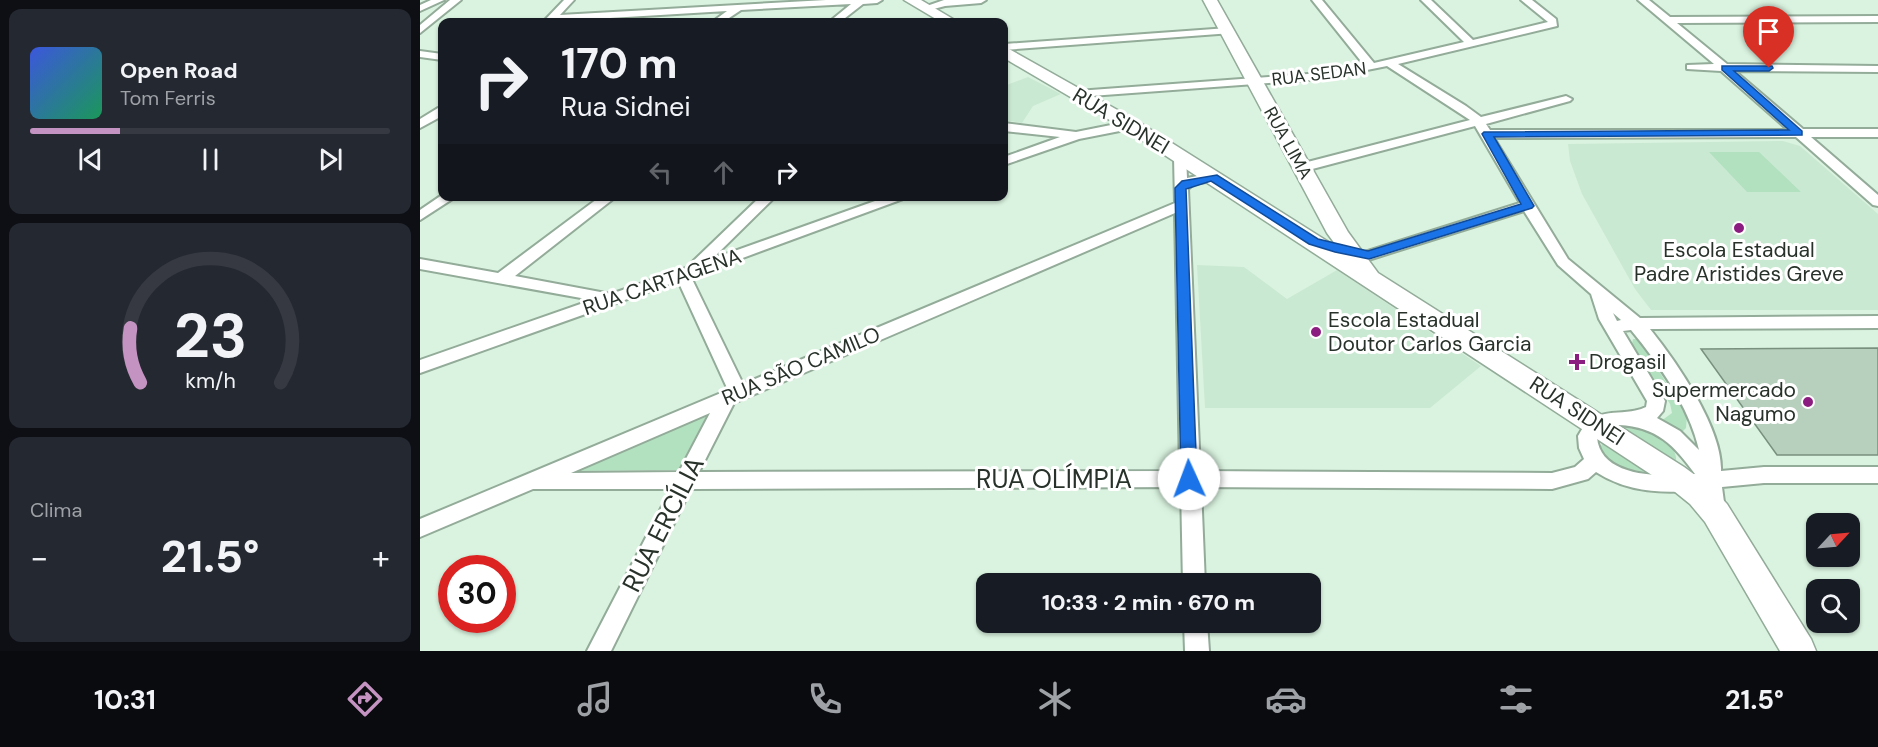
<!DOCTYPE html>
<html lang="pt">
<head>
<meta charset="utf-8">
<style>
	:root { --surface:#171b24; --page:#242831; --text:#f1f3f6; --muted:#9ea1a6; --line:#363941; --accent:#c493c1 }
	body { margin:0; font-family:"DM Sans",sans-serif; background:var(--page); color:var(--text); height:100vh; display:flex; flex-direction:column; font-size:22px; white-space:nowrap }
	* { box-sizing:border-box; margin:0 }
	p { font-size:20px; color:var(--muted) }
	.icon { flex:none; width:33px; height:33px; fill:none; stroke:currentColor; stroke-width:2; stroke-linecap:round; stroke-linejoin:round }
	.map { position:relative; flex:1; overflow:hidden }
	.sheet { display:flex; flex-direction:column; gap:9px; padding:9px; background:#0d0f14; width:420px }
	.sheet>* { flex:none }
	.guide { position:absolute; left:18px; top:18px; width:570px; height:183px; border-radius:12px; box-shadow:0 2px 4px #0004; background:#171b24; color:var(--text); overflow:hidden }
	.needle { width:39px; rotate:64deg }
	.buttons { position:absolute; left:1386px; top:513px; display:grid; gap:12px }
	.buttons a { display:grid; place-items:center; width:54px; height:54px; border-radius:12px; background:var(--surface); box-shadow:0 2px 4px #0004; font-size:30px }
	.speed { position:absolute; left:18px; top:555px; display:flex; gap:12px; font-size:30px; font-weight:700; text-align:center }
	.speed>* { display:grid; place-content:center; width:78px; height:78px; border-radius:50%; background:var(--surface); box-shadow:0 2px 4px #0004; line-height:1 }
	.speed .limit { border:9px solid #d22; background:#fff; color:#111 }
	.pin { position:absolute; display:grid; place-items:center; width:51px; height:51px; color:#fff; margin:-62px -26px; border-radius:50% 50% 50% 0; rotate:-45deg; box-shadow:0 0 6px #0007 }
	.pin .icon { rotate:45deg }
	.me { position:absolute; width:66px; margin:-33px; rotate:358deg; stroke-linejoin:round; filter:drop-shadow(0 0 4px #0008) }
	.turn { display:flex; align-items:center; gap:21px; height:126px; padding:0 24px; font-size:27px }
	.turn .icon { width:78px; height:78px; stroke-width:2.5 }
	.turn b { display:block; font-size:42px; line-height:51px }
	.lanes { display:flex; align-items:center; height:57px; padding:0 24px; background:#0003; justify-content:center; gap:30px; direction:ltr }
	.lanes .off { opacity:.35 }
	.big { font-size:45px; font-weight:800; line-height:1.1 }
	.sheet .widget { flex:1; display:flex; flex-direction:column; justify-content:center; gap:9px; min-width:0; padding:0 21px; border-radius:12px; background:var(--page) }
	.sheet .dial { align-items:center; gap:0 }
	.dial svg { height:156px; overflow:visible; fill:none; stroke:var(--line); stroke-width:7; stroke-linecap:round; text-anchor:middle }
	.dial text { fill:var(--text); stroke:none }
	.song { display:flex; align-items:center; gap:18px }
	.cover { width:72px; height:72px; border-radius:9px; background:linear-gradient(135deg,hsl(230 70% 55%),hsl(150 70% 35%)) }
	.played { height:6px; border-radius:3px; background:linear-gradient(90deg,var(--accent) 25%,var(--line) 25%) }
	.keys { display:flex; justify-content:space-around; direction:ltr }
	.heat { display:flex; justify-content:space-between; align-items:center; font-size:33px; direction:ltr }
	.trip { position:absolute; left:556px; top:573px; width:345px; height:60px; border-radius:12px; background:var(--surface); box-shadow:0 2px 4px #0004; font-weight:800; line-height:60px; text-align:center }
	.tabs { display:flex; height:96px; justify-content:space-around; align-items:center; background:#090b0e; color:var(--muted) }
	.tabs .icon { width:42px; height:42px }
	.tabs .active { color:var(--accent) }
	.tabs b { font-size:27px; color:var(--text) }
	main { display:flex; flex:1; min-height:0 }
	.map>svg:first-child { display:block }
</style>
</head>
<body>
<main>
<section class="sheet">
<div class="widget">
<div class="song"><i class="cover"></i><div><b>Open Road</b><p>Tom Ferris</p></div></div>
<div class="played"></div>
<div class="keys"><svg class="icon" aria-label="previous" viewBox="0 0 24 24"><path d="M18 5L8 12l10 7zM5 5v14"/></svg><svg class="icon" aria-label="pause" viewBox="0 0 24 24"><path d="M8 5v14M16 5v14"/></svg><svg class="icon" aria-label="next" viewBox="0 0 24 24"><path d="M6 5l10 7-10 7zM19 5v14"/></svg></div>
</div>
<div class="widget dial"><svg viewBox="0 0 100 80">
<path d="M14 69A42 42 0 1 1 86 69"/>
<path d="M14 69A42 42 0 0 1 9 41" stroke="#c493c1"/>
<text x="50" y="56" font-size="32" font-weight="700">23</text>
<text x="50" y="72" font-size="11">km/h</text>
</svg></div>
<div class="widget"><p>Clima</p>
<div class="heat"><a>−</a><b class="big">21.5°</b><a>+</a></div>
</div>
</section>
<div class="map">
<svg width="1458" height="651" viewBox="0 0 1458 651">
	<rect width="100%" height="100%" fill="#daf3e0"/>
	<path fill="#cae9d2" d="M608,77L641,94L613,106L602,123L584,120V86Z
		M1363,141L1380,146L1458,214V310H1231L1215,289L1162,194L1150,161L1148,144Z
		M777,265L824,267L867,299L917,270L1061,366L1010,408H785Z"/>
	<path fill="#b2e1bf" d="M1289,152H1339L1381,192H1327Z
		M1213,339H1219L1267,416L1266,428L1260,434L1241,421L1252,413L1250,404L1212,344Z
		M288,413L258,470L152,471Z
		M1202,424C1208,425 1216,424 1221,425C1233,427 1258,447 1256,460L1252,461L1200,428Z
		M1183,441L1231,474L1227,476C1213,472 1171,463 1183,441Z"/>
	<path fill="#b7cfbd" stroke="#79907f" stroke-width="1.5" d="M1458,348V455H1357L1281,349Z"/>
	<g fill="none" stroke-linecap="round" stroke-linejoin="round">
		<g stroke="#93ab99" stroke-width="4">
			<path id="street" d="M11,0H24L0,11V5Z
				M30,0H41L0,33V25Z
				M144,0H154L140,15L406,0H462L457,3L443,4L420,22H409L431,4L321,10L303,22H292L307,11L123,22Z
				M524,0H566L561,3L525,6L506,11L501,8Z
				M892,0H902L954,63L1044,42L1001,0H1011L1053,40L1128,22L1101,0H1112L1136,19L1137,26L978,64L1046,106L1061,117L1146,96L1152,99L1150,101L1066,124L1070,130H1368L1301,71L1267,69V65L1294,64L1218,0H1229L1250,17L1458,16V22L1257,23L1307,64L1458,66V72L1315,71L1383,129H1458V137H1391L1458,195V206L1453,205L1376,137L1074,138L1148,259L1220,318L1458,316V328L1230,329C1256,361 1303,429 1301,471L1344,467H1458V483H1344L1302,487L1305,510L1302,516L1295,519L1288,516L1282,490C1244,494 1209,493 1176,472L1168,479L1132,489L781,487L785,584H763L761,487L271,489L191,651H167L251,489H113L0,537V519L308,390L258,281L0,373V360L172,300L0,269V259L78,273L181,196H197L95,276L191,294L266,268L341,196H356L292,259L469,196H491L271,277L323,384L755,203L754,157L760,153L766,157L767,178L793,173L800,177L798,180L774,184L768,189L780,471L1132,473L1155,467L1164,459L1159,448L1158,436C1176,402 1200,419 1226,407L1227,401L1179,319L1171,294L1138,265L1104,211L942,262L937,264L929,259L932,256L1100,203L1055,126L881,172L874,168L876,165L1050,120L967,66L902,79L657,97L651,94L657,91L902,73L944,65ZM755,213L760,471L279,472L314,403ZM1193,313L1201,320L1197,321ZM1211,330C1239,364 1269,406 1279,450L1260,431L1237,418L1243,411L1245,401L1203,331ZM290,413L259,472L151,473ZM1199,425C1237,427 1254,445 1275,474C1245,477 1180,479 1177,437L1187,428Z
				M808,28L813,31L812,33L584,50V44Z
				M0,51L22,54V60L0,57Z
				M18,108H22V116L0,128V119Z
				M711,121L717,125L715,128L659,139L584,165V157L640,137L584,131V123L656,132Z
				M22,195L37,196L0,220V210Z
				M764,622H787L789,651H765Z"/>
		</g>
		<g stroke="#93ab99" stroke-width="3">
			<path id="secondary" d="M484,0H501L538,22H521Z
				M783,0H797L928,232L958,273L1264,467L1290,486L1307,504L1391,639L1396,651H1360L1285,522L1270,504L1244,483L705,129L584,58V48L589,49L717,121L918,248L907,233Z"/>
		</g>
		<use href="#street" fill="#fff" fill-rule="evenodd"/>
		<use href="#secondary" fill="#fff" fill-rule="evenodd"/>
	</g>
	<path fill="#1a73e8" stroke="#114b97" stroke-width="1.5" d="M1302,66H1352L1353,68L1349,71H1314L1382,131V135L1074,137L1114,206L1112,208L949,259L915,252L889,244L791,181L766,189L777,479L775,484L769,486L763,484L761,479L755,188L762,181L797,175L898,239L948,251L1101,204L1062,134L1064,132L1369,130L1302,70Z"/>
	<g fill="#8c1d80" stroke="#fff" stroke-width="2">
		<circle cx="1319" cy="228" r="6"/>
		<circle cx="896" cy="332" r="6"/>
		<path d="M1154 353h6v6h6v6h-6v6h-6v-6h-6v-6h6z"/>
		<circle cx="1388" cy="402" r="6"/>
	</g>
	<g text-anchor="middle" stroke-width="6" stroke-linejoin="round" paint-order="stroke">
		<g font-size="18" fill="#28322a" stroke="#fff">
			<text transform="translate(899 74) rotate(-7)" y="6">RUA SEDAN</text>
			<text transform="translate(868 143) rotate(61)" y="6">RUA LIMA</text>
		</g>
		<g font-size="21" fill="#28322a" stroke="#fff">
			<text transform="translate(701 121) rotate(31)" y="7">RUA SIDNEI</text>
			<text transform="translate(242 282) rotate(-19)" y="7">RUA CARTAGENA</text>
			<text transform="translate(381 366) rotate(-23)" y="7">RUA SÃO CAMILO</text>
			<text transform="translate(1157 411) rotate(33)" y="7">RUA SIDNEI</text>
		</g>
		<g font-size="21" fill="#28322a" stroke="#fff" text-anchor="start">
			<text x="1319" y="257" text-anchor="middle">Escola Estadual<tspan x="1319" dy="24">Padre Aristides Greve</tspan></text>
			<text x="908" y="327">Escola Estadual<tspan x="908" dy="24">Doutor Carlos Garcia</tspan></text>
			<text x="1169" y="369">Drogasil</text>
			<text x="1376" y="397" text-anchor="end">Supermercado<tspan x="1376" dy="24">Nagumo</tspan></text>
		</g>
		<g font-size="26" fill="#28322a" stroke="#fff">
			<text x="634" y="488">RUA OLÍMPIA</text>
			<text transform="translate(243 524) rotate(-63)" y="9">RUA ERCÍLIA</text>
		</g>
	</g>
</svg>
<div class="buttons">
<a><svg class="needle" viewBox="-14 -14 28 28"><path d="M0-13l5 13h-10z" fill="#e53935"/><path d="M0 13l5-13h-10z" fill="#9ea1a6"/></svg></a>
<a><svg class="icon" aria-label="search" viewBox="0 0 24 24"><circle cx="10" cy="10" r="6"/><path d="M15 15l6 6"/></svg></a>
</div>
<div class="speed"><div class="limit">30</div></div>
<div class="pin" style="left:1349px;top:68px;background:#d93025"><svg class="icon" aria-label="arrive" viewBox="0 0 24 24"><path d="M6 21V4h12l-3 4 3 4H6"/></svg></div>
<svg class="me" style="left:769px;top:479px" viewBox="-20 -20 40 40"><circle r="19" fill="#fff"/><path d="M0-13L10 11 0 6-10 11z" fill="#1a73e8"/></svg>
<div class="trip">10:33 · 2 min · 670 m</div>
<div class="guide">
<div class="turn"><svg class="icon" aria-label="right" viewBox="0 0 24 24"><path d="M7 20v-9h11M14 6l5 5-5 5"/></svg><div><b>170 m</b>Rua Sidnei</div></div>
<div class="lanes"><svg class="icon off" aria-label="left" viewBox="0 0 24 24"><path d="M17 20v-9H6M10 6l-5 5 5 5"/></svg><svg class="icon off" aria-label="ahead" viewBox="0 0 24 24"><path d="M12 20V5M6 11l6-6 6 6"/></svg><svg class="icon" aria-label="right" viewBox="0 0 24 24"><path d="M7 20v-9h11M14 6l5 5-5 5"/></svg></div>
</div>
</div>
</main>
<nav class="tabs">
<b>10:31</b>
<svg class="icon active" aria-label="directions" viewBox="0 0 24 24"><path d="M12 3l9 9-9 9-9-9zM9 14v-3h6M13 9l2 2-2 2"/></svg>
<svg class="icon" aria-label="music" viewBox="0 0 24 24"><path d="M9 18V5l10-2v13"/><circle cx="6" cy="18" r="3"/><circle cx="16" cy="16" r="3"/></svg>
<svg class="icon" aria-label="phone" viewBox="0 0 24 24"><path d="M5 4h4l2 5-3 2q2 4 5 5l2-3 5 2v4C11 20 4 13 5 4z"/></svg>
<svg class="icon" aria-label="climate" viewBox="0 0 24 24"><path d="M12 3v18M4 7l16 10M4 17L20 7"/></svg>
<svg class="icon" aria-label="car" viewBox="0 0 24 24"><path d="M5 17H2v-5l4-1 3-4h7l3 4 3 1v5h-3M9 17h6M6 11h13"/><circle cx="7" cy="17" r="2"/><circle cx="17" cy="17" r="2"/></svg>
<svg class="icon" aria-label="filters" viewBox="0 0 24 24"><path d="M4 7h16M4 17h16"/><circle cx="9" cy="7" r="2"/><circle cx="15" cy="17" r="2"/></svg>
<b>21.5°</b>
</nav>
</body>
</html>
